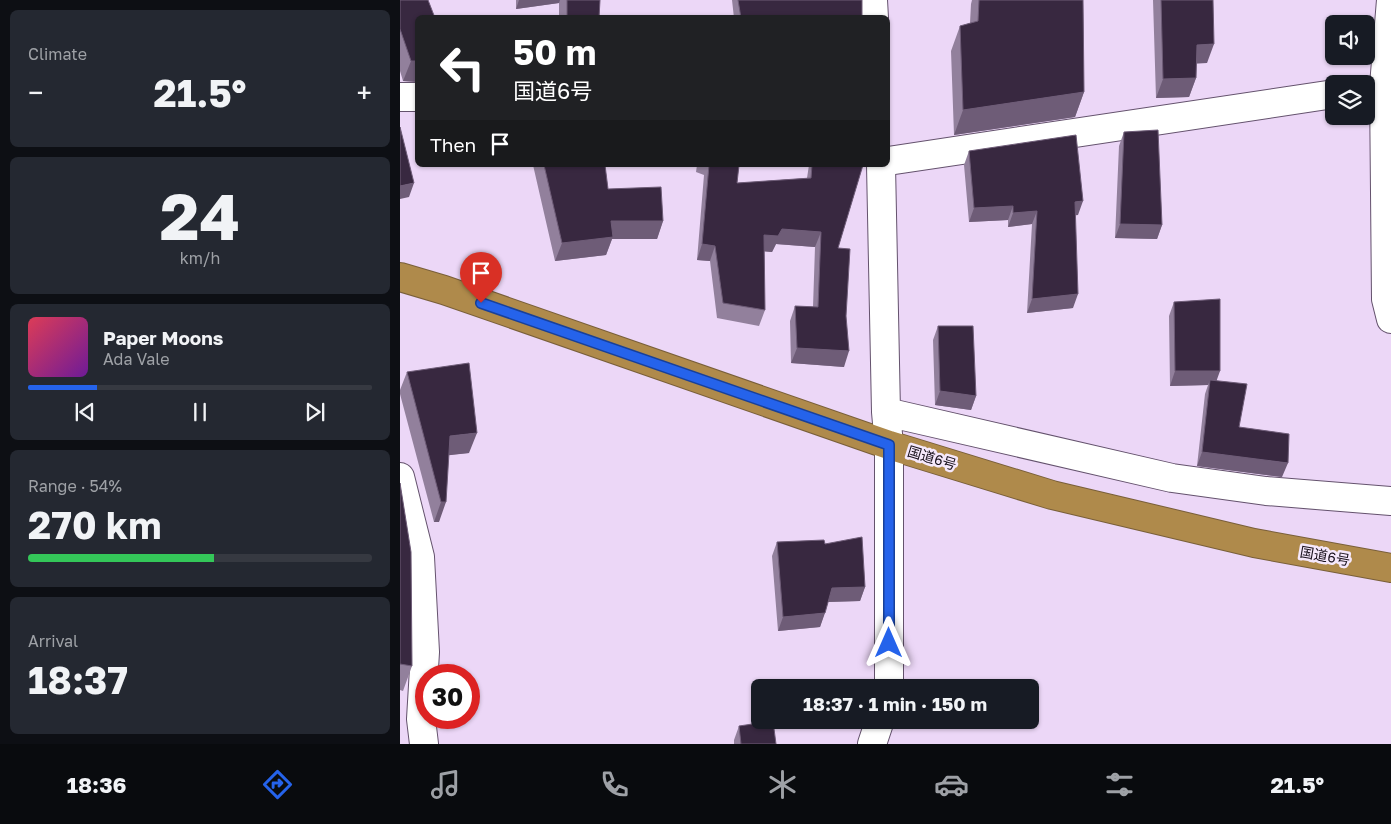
<!DOCTYPE html>
<html lang="en">
<head>
<meta charset="utf-8">
<style>
	:root { --surface:#171b24; --page:#242831; --text:#f1f3f6; --muted:#9ea1a6; --line:#363941; --accent:#2563eb }
	body { margin:0; font-family:"Golos Text","Noto Sans JP",sans-serif; background:var(--page); color:var(--text); height:100vh; display:flex; flex-direction:column; font-size:19px; white-space:nowrap }
	* { box-sizing:border-box; margin:0 }
	p { font-size:16px; color:var(--muted) }
	.icon { flex:none; width:28px; height:28px; fill:none; stroke:currentColor; stroke-width:2; stroke-linecap:round; stroke-linejoin:round }
	.map { position:relative; flex:1; overflow:hidden }
	.drawer { display:flex; flex-direction:column; gap:10px; padding:10px; background:#0d0f14; width:400px }
	.drawer>* { flex:none }
	.banner { position:absolute; left:15px; top:15px; width:475px; height:152px; border-radius:8px; box-shadow:0 1px 4px #0004; background:#202124; color:#fff; overflow:hidden }
	.fabs { position:absolute; left:925px; top:15px; display:grid; gap:10px }
	.fabs a { display:grid; place-items:center; width:50px; height:50px; border-radius:8px; background:var(--surface); box-shadow:0 1px 4px #0004; font-size:25px }
	.speed { position:absolute; left:15px; top:664px; display:flex; gap:10px; font-size:25px; font-weight:700; text-align:center }
	.speed>* { display:grid; place-content:center; width:65px; height:65px; border-radius:50%; background:var(--surface); box-shadow:0 1px 4px #0004; line-height:1 }
	.speed .limit { border:8px solid #d22; background:#fff; color:#111 }
	.pin { position:absolute; display:grid; place-items:center; width:42px; height:42px; color:#fff; margin:-51px -21px; border-radius:50% 50% 50% 0; rotate:-45deg; box-shadow:0 0 5px #0007 }
	.pin .icon { rotate:45deg }
	.me { position:absolute; width:55px; margin:-28px; rotate:0deg; stroke-linejoin:round; filter:drop-shadow(0 0 4px #0008) }
	.turn { display:flex; align-items:center; gap:18px; height:105px; padding:0 15px; font-size:22px }
	.turn .icon { width:65px; height:65px; stroke-width:2.5 }
	.turn b { display:block; font-size:35px; line-height:42px }
	.then { display:flex; align-items:center; height:48px; padding:0 15px; background:#0003; gap:10px; font-size:19px }
	.big { font-size:38px; font-weight:700; line-height:1.1 }
	.drawer .tile { flex:1; display:flex; flex-direction:column; justify-content:center; gap:8px; min-width:0; padding:0 18px; border-radius:8px; background:var(--page) }
	.drawer .dial { align-items:center; gap:0 }
	.dial b { font-size:65px; line-height:1 }
	.song { display:flex; align-items:center; gap:15px }
	.cover { width:60px; height:60px; border-radius:8px; background:linear-gradient(135deg,hsl(350 70% 55%),hsl(280 70% 35%)) }
	.played { height:5px; border-radius:2px; background:linear-gradient(90deg,var(--accent) 20%,var(--line) 20%) }
	.keys { display:flex; justify-content:space-around; direction:ltr }
	.heat { display:flex; justify-content:space-between; align-items:center; font-size:28px; direction:ltr }
	.charge { height:8px; border-radius:4px; background:linear-gradient(90deg,#34c759 54%,var(--line) 0) }
	.trip { position:absolute; left:351px; top:679px; width:288px; height:50px; border-radius:8px; background:var(--surface); box-shadow:0 1px 4px #0004; font-weight:700; line-height:50px; text-align:center }
	.dock { display:flex; height:80px; justify-content:space-around; align-items:center; background:#090b0e; color:var(--muted) }
	.dock .icon { width:35px; height:35px }
	.dock .selected { color:var(--accent) }
	.dock b { font-size:22px; color:var(--text) }
	main { display:flex; flex:1; min-height:0 }
	.map>svg:first-child { display:block }
</style>
</head>
<body>
<main>
<section class="drawer">
<div class="tile"><p>Climate</p>
<div class="heat"><a>−</a><b class="big">21.5°</b><a>+</a></div>
</div>
<div class="tile dial"><b>24</b><p>km/h</p></div>
<div class="tile">
<div class="song"><i class="cover"></i><div><b>Paper Moons</b><p>Ada Vale</p></div></div>
<div class="played"></div>
<div class="keys"><svg class="icon" aria-label="previous" viewBox="0 0 24 24"><path d="M18 5L8 12l10 7zM5 5v14"/></svg><svg class="icon" aria-label="pause" viewBox="0 0 24 24"><path d="M8 5v14M16 5v14"/></svg><svg class="icon" aria-label="next" viewBox="0 0 24 24"><path d="M6 5l10 7-10 7zM19 5v14"/></svg></div>
</div>
<div class="tile"><p>Range · 54%</p><b class="big">270 km</b><div class="charge"></div></div>
<div class="tile"><p>Arrival</p><b class="big">18:37</b></div>
</section>
<div class="map">
<svg width="991" height="744" viewBox="0 0 991 744">
	<rect width="100%" height="100%" fill="#ecd7f7"/>
	<g fill="none" stroke-linecap="round" stroke-linejoin="round">
		<g stroke="#64526d" stroke-width="30">
			<path id="minor" d="M473,0L474,18
				M991,0L984,86L986,299L991,319
				M0,97H18
				M488,161L934,94
				M481,165L486,412L489,445V682L488,688
				M486,412L772,478L866,491L991,501
				M0,477L20,557L25,652L21,719L24,744
				M472,744L480,720"/>
		</g>
		<g stroke="#795f3a" stroke-width="30">
			<path id="highway" d="M0,277L44,290L489,445L652,495L854,543L991,568"/>
		</g>
		<use href="#minor" stroke="#fff" stroke-width="28"/>
		<use href="#highway" stroke="#af8a4b" stroke-width="28"/>
	</g>
	<path fill="#92809c" d="M0,0L18,18V82L3,81L0,71Z
		M116,0H200L199,18H159V3L116,9Z
		M332,0H462V18H334Z
		M572,0H683L684,92L675,117L554,135L551,51L560,26L570,23L571,4Z
		M753,0H813L807,63H796V78L789,97L756,98Z
		M724,132L762,225L757,239L715,238L719,146Z
		M569,151L678,215H675L673,308L627,313L632,224L608,227V220L569,222L564,165Z
		M133,165H205L208,189L263,221L257,239H212L206,255L155,261Z
		M297,165H339L337,183L407,178L409,165H463L438,248L446,316L444,367L391,363L390,321L395,306L413,307L415,247L376,244L372,252L364,251L365,310L359,326L317,318L310,261L297,260L304,175L296,172Z
		M774,302L817,381L839,427L882,477L797,466L805,394L808,385L770,386L769,316Z
		M538,326L576,396L571,410L535,405L533,340Z
		M7,372L69,453L48,455L39,522H34L0,394V390Z
		M0,483L12,666L3,691L0,690Z
		M377,542L425,544L465,587L460,601L428,602L420,627L378,631L372,556Z
		M339,726L376,744H334V740Z"/>
	<path fill="#6e5c77" d="M119,0H160L159,3L116,9Z
		M814,44L807,63L790,64L797,45Z
		M11,61H18V82L3,81Z
		M796,78L789,97L756,98L763,79Z
		M684,92L675,117L554,135L563,110Z
		M14,183L9,197L0,199V186Z
		M683,201L678,215L670,216L675,202Z
		M613,206L608,220L569,222L574,208Z
		M637,211L632,224L608,227L613,213Z
		M211,221H263L257,239H212L206,255L155,261L162,243Z
		M720,224L762,225L757,239L715,238Z
		M382,229L421,232L415,247L376,244L372,252L358,251L364,235Z
		M302,244L315,246L310,261L297,260Z
		M678,294L673,308L627,313L632,299Z
		M397,348L449,351L444,367L391,363Z
		M775,371H820L815,385L810,380L808,385L770,386Z
		M540,391L576,396L571,410L535,405Z
		M77,433L69,453L42,456L50,436Z
		M802,452L888,463L882,477L797,466Z
		M41,502H46L39,522H34Z
		M465,587L460,601L427,602L432,588Z
		M425,613L420,627L378,631L383,617Z"/>
	<path fill="#382840" stroke="#6e5c77" d="M0,0H28L35,18H18V61H11L0,29Z
		M167,0H200L199,18H167Z
		M338,0H462V18H341Z
		M579,0H683L684,92L563,110L560,26L578,21Z
		M761,0H813L814,44L797,45L796,78L763,79Z
		M0,127L14,183L0,186Z
		M758,130L762,225L720,224L724,132Z
		M676,135L683,201L675,202L678,294L632,299L637,211L613,213V206L574,208L569,151Z
		M144,165H205L208,189L261,187L263,221H211L213,237L162,243Z
		M309,165H339L337,183L411,178L412,165H463L438,248L450,249L446,316L449,351L397,348L395,306L418,307L421,232L382,229L378,236L364,235L365,310L323,303L315,246L302,244Z
		M820,299V371H775L774,302Z
		M538,326H573L576,396L540,391Z
		M69,363L77,433L50,436L46,502H41L7,372Z
		M810,380L847,384L839,427L889,434L888,463L802,452Z
		M0,483L11,552L12,666L0,664Z
		M462,537L465,587L432,588L425,613L383,617L377,542L424,540L425,544Z
		M373,721L376,744H341L339,726Z"/>
	<g fill="none" stroke-linecap="round" stroke-linejoin="round">
		<g stroke="#184099" stroke-width="12">
			<path id="route" d="M81,303L489,445V643"/>
		</g>
		<use href="#route" stroke="#2563eb" stroke-width="9"/>
	</g>
	<g text-anchor="middle" stroke-width="5" stroke-linejoin="round" paint-order="stroke">
		<g font-size="14" fill="#160e19" stroke="#f5e8fb">
			<text transform="translate(532 458) rotate(17)" y="5">国道6号</text>
			<text transform="translate(925 556) rotate(10)" y="5">国道6号</text>
		</g>
	</g>
</svg>
<div class="fabs">
<a><svg class="icon" aria-label="sound" viewBox="0 0 24 24"><path d="M4 9h4l5-4v14l-5-4H4zM17 9q2 3 0 6"/></svg></a>
<a><svg class="icon" aria-label="layers" viewBox="0 0 24 24"><path d="M12 4l9 5-9 5-9-5zM3 14l9 5 9-5"/></svg></a>
</div>
<div class="speed"><div class="limit">30</div></div>
<div class="pin" style="left:81px;top:303px;background:#d93025"><svg class="icon" aria-label="arrive" viewBox="0 0 24 24"><path d="M6 21V4h12l-3 4 3 4H6"/></svg></div>
<svg class="me" style="left:489px;top:643px" viewBox="-20 -20 40 40"><path d="M0-17L14 15 0 8-14 15z" fill="#2563eb" stroke="#fff" stroke-width="4"/></svg>
<div class="trip">18:37 · 1 min · 150 m</div>
<div class="banner">
<div class="turn"><svg class="icon" aria-label="left" viewBox="0 0 24 24"><path d="M17 20v-9H6M10 6l-5 5 5 5"/></svg><div><b>50 m</b>国道6号</div></div>
<div class="then">Then<svg class="icon" aria-label="arrive" viewBox="0 0 24 24"><path d="M6 21V4h12l-3 4 3 4H6"/></svg></div>
</div>
</div>
</main>
<nav class="dock">
<b>18:36</b>
<svg class="icon selected" aria-label="directions" viewBox="0 0 24 24"><path d="M12 3l9 9-9 9-9-9zM9 14v-3h6M13 9l2 2-2 2"/></svg>
<svg class="icon" aria-label="music" viewBox="0 0 24 24"><path d="M9 18V5l10-2v13"/><circle cx="6" cy="18" r="3"/><circle cx="16" cy="16" r="3"/></svg>
<svg class="icon" aria-label="phone" viewBox="0 0 24 24"><path d="M5 4h4l2 5-3 2q2 4 5 5l2-3 5 2v4C11 20 4 13 5 4z"/></svg>
<svg class="icon" aria-label="climate" viewBox="0 0 24 24"><path d="M12 3v18M4 7l16 10M4 17L20 7"/></svg>
<svg class="icon" aria-label="car" viewBox="0 0 24 24"><path d="M5 17H2v-5l4-1 3-4h7l3 4 3 1v5h-3M9 17h6M6 11h13"/><circle cx="7" cy="17" r="2"/><circle cx="17" cy="17" r="2"/></svg>
<svg class="icon" aria-label="filters" viewBox="0 0 24 24"><path d="M4 7h16M4 17h16"/><circle cx="9" cy="7" r="2"/><circle cx="15" cy="17" r="2"/></svg>
<b>21.5°</b>
</nav>
</body>
</html>
